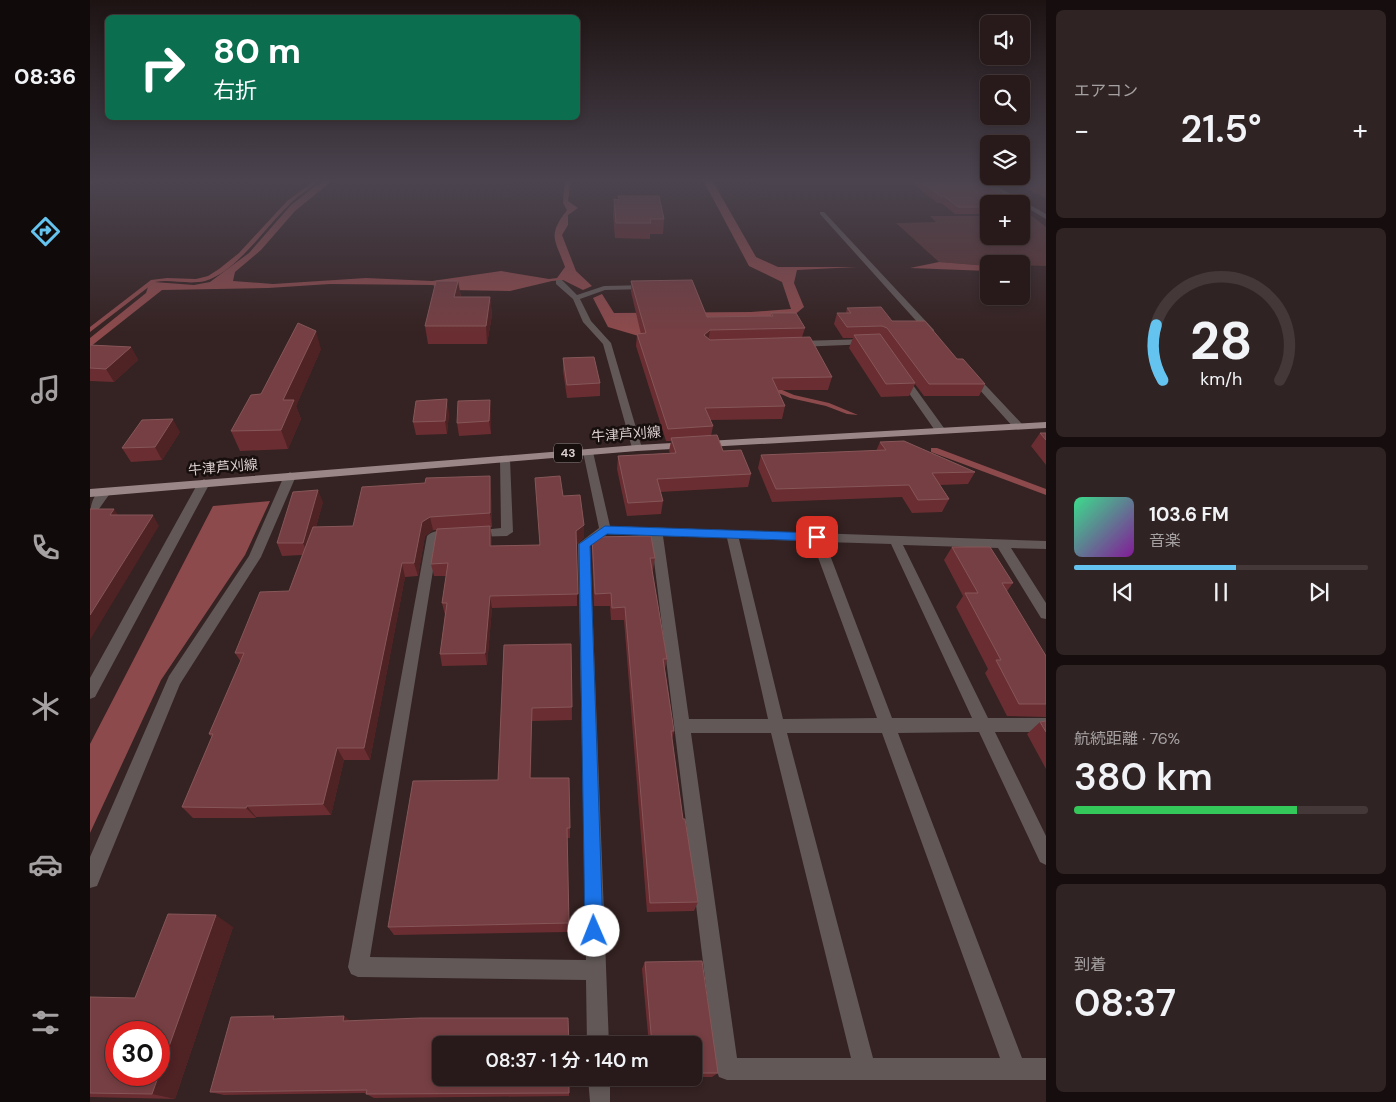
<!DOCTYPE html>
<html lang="ja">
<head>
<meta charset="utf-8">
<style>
	:root { --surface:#281a1a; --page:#302323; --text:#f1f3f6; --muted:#a5a1a2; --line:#443839; --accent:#65c4ef }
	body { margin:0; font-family:"DM Sans","Noto Sans JP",sans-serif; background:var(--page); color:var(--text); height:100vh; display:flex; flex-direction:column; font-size:19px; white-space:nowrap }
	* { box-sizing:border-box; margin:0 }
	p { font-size:16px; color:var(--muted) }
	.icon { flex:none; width:28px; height:28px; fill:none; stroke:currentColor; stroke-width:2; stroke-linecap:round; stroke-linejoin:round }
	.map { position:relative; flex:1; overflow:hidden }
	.details { display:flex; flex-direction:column; gap:10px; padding:10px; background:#160e0e; width:350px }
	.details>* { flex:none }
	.top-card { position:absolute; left:15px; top:15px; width:475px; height:105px; border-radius:8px; box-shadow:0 2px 8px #0003,0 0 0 1px var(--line); background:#0b6e4f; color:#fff; overflow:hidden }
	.tools { position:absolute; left:890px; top:15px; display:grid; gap:10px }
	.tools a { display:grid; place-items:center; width:50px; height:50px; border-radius:8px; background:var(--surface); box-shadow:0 2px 8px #0003,0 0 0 1px var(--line); font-size:25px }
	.speed { position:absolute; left:15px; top:1021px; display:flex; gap:10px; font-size:25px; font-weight:700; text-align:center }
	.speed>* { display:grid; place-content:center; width:65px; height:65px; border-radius:50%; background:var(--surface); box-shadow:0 2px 8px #0003,0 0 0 1px var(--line); line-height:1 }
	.speed .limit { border:8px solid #d22; background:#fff; color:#111 }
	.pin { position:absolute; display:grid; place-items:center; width:42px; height:42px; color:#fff; margin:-21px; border-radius:10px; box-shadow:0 2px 8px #0006 }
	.me { position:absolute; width:55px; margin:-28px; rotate:359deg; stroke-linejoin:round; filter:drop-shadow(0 0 4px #0008) }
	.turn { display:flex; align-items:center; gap:18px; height:105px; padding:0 25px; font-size:22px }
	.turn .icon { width:65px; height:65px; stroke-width:2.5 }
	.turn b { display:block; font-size:35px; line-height:42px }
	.big { font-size:38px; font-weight:600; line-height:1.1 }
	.details .widget { flex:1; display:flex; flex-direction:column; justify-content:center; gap:8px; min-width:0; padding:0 18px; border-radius:8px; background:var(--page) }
	.details .dial { align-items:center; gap:0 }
	.dial svg { height:130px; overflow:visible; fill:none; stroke:var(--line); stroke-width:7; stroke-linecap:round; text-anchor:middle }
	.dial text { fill:var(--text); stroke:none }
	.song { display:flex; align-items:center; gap:15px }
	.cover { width:60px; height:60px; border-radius:8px; background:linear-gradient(135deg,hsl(150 70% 55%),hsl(290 70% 35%)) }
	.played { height:5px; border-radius:2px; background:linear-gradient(90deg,var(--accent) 55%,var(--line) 55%) }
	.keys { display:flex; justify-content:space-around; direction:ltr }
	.heat { display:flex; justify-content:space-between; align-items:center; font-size:28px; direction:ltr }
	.charge { height:8px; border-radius:4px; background:linear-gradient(90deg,#34c759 76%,var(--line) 0) }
	.trip { position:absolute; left:342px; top:1036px; width:270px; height:50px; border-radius:8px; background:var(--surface); box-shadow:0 2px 8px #0003,0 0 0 1px var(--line); font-weight:600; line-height:50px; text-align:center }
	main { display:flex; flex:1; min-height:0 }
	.menu { display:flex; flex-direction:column; width:90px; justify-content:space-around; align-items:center; background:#100a0a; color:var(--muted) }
	.menu .icon { width:35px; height:35px }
	.menu .on { color:var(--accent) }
	.menu b { font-size:22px; color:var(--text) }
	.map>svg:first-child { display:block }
</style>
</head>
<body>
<main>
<nav class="menu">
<b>08:36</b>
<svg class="icon on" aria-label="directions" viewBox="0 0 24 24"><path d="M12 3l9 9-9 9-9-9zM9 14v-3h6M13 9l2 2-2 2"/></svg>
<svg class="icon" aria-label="music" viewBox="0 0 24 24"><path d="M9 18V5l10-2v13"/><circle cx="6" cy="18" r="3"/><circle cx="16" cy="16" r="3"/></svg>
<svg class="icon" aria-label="phone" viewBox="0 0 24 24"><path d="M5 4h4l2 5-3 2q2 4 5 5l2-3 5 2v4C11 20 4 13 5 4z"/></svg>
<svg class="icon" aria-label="climate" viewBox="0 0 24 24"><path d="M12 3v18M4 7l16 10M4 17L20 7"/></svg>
<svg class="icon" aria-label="car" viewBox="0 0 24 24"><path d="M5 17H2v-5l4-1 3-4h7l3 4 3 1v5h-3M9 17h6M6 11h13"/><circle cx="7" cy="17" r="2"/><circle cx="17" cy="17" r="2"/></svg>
<svg class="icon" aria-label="filters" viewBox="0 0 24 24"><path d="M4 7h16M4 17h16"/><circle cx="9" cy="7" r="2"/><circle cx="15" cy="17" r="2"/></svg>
</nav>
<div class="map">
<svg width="956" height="1102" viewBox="0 0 956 1102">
	<rect width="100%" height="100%" fill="#352222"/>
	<path fill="#5c3435" d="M920,180H956V198Z
		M840,216H899V236H931V216H942L956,227V266L899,264V266L849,262L806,223L846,222Z"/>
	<path fill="#8d4a4c" d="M233,180H243L205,211L171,250L145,272L143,281L183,284L276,278L342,281L411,271L459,279L467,278L475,267C465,239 457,236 477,210L473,203L475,180H481L478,201L488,208L478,215V225L472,235L486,271L502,286L493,290L473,280L462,281L420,291L360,290L342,285L240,284L178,288L72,290L0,347V338L56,293L58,287L64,282L104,285L120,282L159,253L201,205Z
		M613,180H622L666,257L688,267H767L707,270L704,283L714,307L703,316L553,320L550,330L704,395L739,403L768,415L757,414L736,406L700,398L579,345L518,327L503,298L512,294L524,313L661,312L701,309L692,282L659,266Z
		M849,262L899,266V271L820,268Z
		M180,501L155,555L71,680L0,833V744L123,506Z"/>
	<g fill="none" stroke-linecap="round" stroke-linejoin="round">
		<path fill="#8d4a4c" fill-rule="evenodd" d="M226,180H230C219,189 207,196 197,207C174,229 146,272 115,281C98,285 81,279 65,282L0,332V327L61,280L77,278L106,279L118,276L129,269L149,253L197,201Z
			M841,448H847L956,489V495L841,452Z"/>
		<path fill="#615857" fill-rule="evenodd" d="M0,180H7L0,184Z
			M890,180H896L956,214V219Z
			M730,212H734L844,330V334H838L730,214Z
			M466,280H472L487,295L514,286L557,285L561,287L557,289L515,290L490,299L501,321L521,343L552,448L551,450H543L542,448L513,344L493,322L483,299L466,284Z
			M778,339L782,342L781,344L708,347L704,344L708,341Z
			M812,373L815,374L854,428L855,430L854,432H846L807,376Z
			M882,373L885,374L932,424V428H924L879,378V374Z
			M498,449L503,452L520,526L956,541V549L921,548L956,603V619L951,618L908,548L813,545L898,718H956V732H905L956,836V865L950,862L889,732L808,733L932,1058H956V1080H637L629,1077L626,1069L561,536L517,534L500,546L519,1045H497L496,980L268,977L261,974L258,967L337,536C343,529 363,528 369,535L363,539L348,540L280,957L496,960L488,544L509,528L493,452ZM573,536L637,538L678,719H599ZM649,539L722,541L787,718L693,719ZM735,542L801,544L882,718H802ZM601,733H681L761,1058H647ZM697,733H792L910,1058H783Z
			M415,456L420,459L423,532L417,536L382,537L380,534L382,531L411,528L410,459Z
			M200,472L206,476L171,557L90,684L7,886L0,888V857L79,676L159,556L194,476Z
			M114,479L120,483L5,697L0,699V678L108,483Z
			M15,488L21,492L4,516L0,517C0,506 3,492 15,488Z
			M498,1078H520V1102H500Z"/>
		<path fill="#9a8686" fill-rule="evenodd" d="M956,422V428L547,451L0,497V489L547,445Z"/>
	</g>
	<path fill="#6a2e32" d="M658,180H714L659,181Z
		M819,180H891L899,204V214H865L851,203H847Z
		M528,196L574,219L573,234H560V239L525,238L523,215L524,199L528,200Z
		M368,281L371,297H400L402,315L397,344H338L335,326Z
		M541,281L617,317L681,316V313L715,328L712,337L742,377L738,390H688L695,406L692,419L620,420L623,426L621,436L633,451L661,474L658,487L570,492L573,501L571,514L537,516L527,469L528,456L580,453L579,451L581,441H576L546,346L547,334H551L541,292Z
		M757,308L802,321L867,359L895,384L889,396H834L825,384L819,396L791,397L759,348L763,338H753L744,324L747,313H756Z
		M0,345L41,347L48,360L24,382L0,381Z
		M231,349L206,406L211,419L198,449L150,451L141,431L171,394Z
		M473,358L510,383V396L477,398L473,371Z
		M359,413L357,434L326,435L323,422Z
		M401,413V434L369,436L367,423Z
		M90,432L72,460L41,462L32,448Z
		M950,433H956V465L941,446Z
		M790,442L885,472L878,484L850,485L859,499L852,512L822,513L812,497L682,502L668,468L671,455L786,451Z
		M401,490L402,527H400L402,546L449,545L473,496L494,537L487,544V606L402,608L397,665L352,666L350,654L355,615L352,603L356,576H344L341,564L347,530H343L335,536L328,576L315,577L280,760H254L241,815L166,817V818H103L92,807L122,738L119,734L151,662L145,653L199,591L212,555L192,556L187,543L233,502L226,527L263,526Z
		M502,537L565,558L563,570H562L577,659L575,669L584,731L582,740L593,819L608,902L604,911L557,912L534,620H521L520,606H504L502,550Z
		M862,547L923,583L917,591L956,656V717L917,716L895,673L898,669L866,607L873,596L854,560Z
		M481,644L482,720L442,721L441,778L480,828V838H477L479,932L304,935L298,927L408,780L414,645Z
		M956,721V769L937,734L950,722Z
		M143,927L85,1099L0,1097V997L45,998Z
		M555,962L628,1073L622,1077H604V1045H559L552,969Z
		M188,1018L260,1021L479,1078V1096L284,1098L276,1094V1093L134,1095L120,1092Z"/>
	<path fill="#4f2224" d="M368,281L371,298L364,297Z
		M400,297L402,315L397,344L396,326Z
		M620,330L618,342L614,335Z
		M226,331L231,349L206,406L211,419L198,449L191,430L193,400Z
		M41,347L48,360L24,382L16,369Z
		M357,399L359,413L357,434L355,421Z
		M400,400L401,413V434L399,421Z
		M83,419L90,432L72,460L65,447Z
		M400,476L401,490L402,527L400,513Z
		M228,490L233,502L218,555L213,543Z
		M24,509L32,520L20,515Z
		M63,515L69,526L0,640V615Z
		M340,517L343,530L335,536L328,576L324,563L332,522Z
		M494,525V537L486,544V531Z
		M400,526L402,538V558L400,546Z
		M312,563L315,577L280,760L274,748Z
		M400,596L402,608L397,665L395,653Z
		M442,708V721L441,790L440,778Z
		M247,748L254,760L241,815L233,804Z
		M157,806L166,817V818L156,808Z
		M126,915L143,927L85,1099L62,1094Z
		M254,1016L262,1022L253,1021Z"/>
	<path fill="#763f43" stroke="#865658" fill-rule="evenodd" d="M829,180H891L926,204H899V207H868L854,196H850Z
		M528,196H569L574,219H560L561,223H526L524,199L529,200Z
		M602,280L617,317L683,316L681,313H706L715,328L620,330L614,335L620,340L720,337L742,377L682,378L695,406L615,408L623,426L578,429L547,334L556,333L541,281Z
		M346,281H368L364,297H400L396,326H335Z
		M791,307L802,321H835L867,359H873L895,384H839L797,328L792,326L757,327L747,313H761L757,308Z
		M208,323L226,331L193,400H204L191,430L141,431L161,395L171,394Z
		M790,334L825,383L796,384L764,335Z
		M0,345L41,347L16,369L0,368Z
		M504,357L510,383L477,385L473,358Z
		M357,399L355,421L323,422L326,401Z
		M400,400L399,421L367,423L368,401Z
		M83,419L65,447L32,448L52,420Z
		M950,433H956V440Z
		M627,435L633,451L651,450L661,474L567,479L573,501L538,503L528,456L586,453L581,438Z
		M814,441L885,472L842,473L859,499L828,500L819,485L686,489L671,455L796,450L790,442Z
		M400,476V513L340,517L332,522L324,563H312L274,748H247L233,804L157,806L156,808L92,807L123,734H119L154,653H145L170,592L199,591L223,527L263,526L272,487L335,483L336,478Z
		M470,476L473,496L490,495L494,525L486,531L488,594L400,596L395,653L350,654L357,603H352L358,563L341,564L347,529L400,526V546L450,545L445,478Z
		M228,490L213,543H187L203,492Z
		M0,509H24L20,515H63L0,615Z
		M561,536L565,558H560L577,659H573L584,731H581L593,819H595L608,902L560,903L535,607L522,608L521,593L505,594L502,537Z
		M862,547H900L923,583H912L956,656V704H929L906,660H911L875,593H888Z
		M481,644L482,707L442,708L440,778H479L480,828H477L479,923L298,927L323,781L408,780L414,645Z
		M956,721V732L950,722Z
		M78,914L126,915L62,1094L0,1093V997L45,998ZM26,1032H69V1075H26Z
		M612,961L628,1073H604V1045H562L555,962Z
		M184,1016L183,1019L254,1016L253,1021L330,1018H478L479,1045H351V1078H479V1093L276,1094L277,1090L120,1092L141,1017Z"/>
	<linearGradient id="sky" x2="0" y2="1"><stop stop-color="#1d1313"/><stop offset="0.54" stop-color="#4b444f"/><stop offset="1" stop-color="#4b444f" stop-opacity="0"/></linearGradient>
	<rect width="956" height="334" fill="url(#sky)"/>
	<path fill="#1a73e8" stroke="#114b97" d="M515,526L727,533L733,537L727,541L517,534L500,546L513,931L510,938L504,940L498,938L495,931L489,544Z"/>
	<g text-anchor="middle" stroke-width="5" stroke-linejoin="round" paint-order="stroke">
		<rect fill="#170e0e" stroke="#a09494" stroke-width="1" x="464" y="443.5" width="28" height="19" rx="4"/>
		<g font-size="12" font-weight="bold" fill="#dbcece">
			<text x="478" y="457">43</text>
		</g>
		<g font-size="14" fill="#dbcece" stroke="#170e0e">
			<text transform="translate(536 434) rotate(-4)" y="5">牛津芦刈線</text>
			<text transform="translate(133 467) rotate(-5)" y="5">牛津芦刈線</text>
		</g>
	</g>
</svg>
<div class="tools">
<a><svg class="icon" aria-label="sound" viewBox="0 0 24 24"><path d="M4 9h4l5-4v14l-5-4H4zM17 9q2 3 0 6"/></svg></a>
<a><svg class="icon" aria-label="search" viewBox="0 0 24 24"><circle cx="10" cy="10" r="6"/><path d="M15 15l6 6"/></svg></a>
<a><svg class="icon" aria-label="layers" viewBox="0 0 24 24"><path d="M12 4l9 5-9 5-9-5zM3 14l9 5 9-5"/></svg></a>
<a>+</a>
<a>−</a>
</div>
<div class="speed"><div class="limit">30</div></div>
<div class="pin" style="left:727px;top:537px;background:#d93025"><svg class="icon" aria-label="arrive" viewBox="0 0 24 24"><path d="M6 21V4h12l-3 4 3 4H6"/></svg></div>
<svg class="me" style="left:504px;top:931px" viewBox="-20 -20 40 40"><circle r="19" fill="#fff"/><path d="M0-13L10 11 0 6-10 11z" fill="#1a73e8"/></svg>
<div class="trip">08:37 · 1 分 · 140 m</div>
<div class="top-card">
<div class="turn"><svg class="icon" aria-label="right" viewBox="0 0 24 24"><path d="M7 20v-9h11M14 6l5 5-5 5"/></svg><div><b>80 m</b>右折</div></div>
</div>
</div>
<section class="details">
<div class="widget"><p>エアコン</p>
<div class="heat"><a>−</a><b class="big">21.5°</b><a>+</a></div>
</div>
<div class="widget dial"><svg viewBox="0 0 100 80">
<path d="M14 69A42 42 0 1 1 86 69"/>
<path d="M14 69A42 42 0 0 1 10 35" stroke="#65c4ef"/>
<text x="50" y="56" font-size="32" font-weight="700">28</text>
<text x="50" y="72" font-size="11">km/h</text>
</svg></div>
<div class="widget">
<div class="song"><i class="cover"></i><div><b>103.6 FM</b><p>音楽</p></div></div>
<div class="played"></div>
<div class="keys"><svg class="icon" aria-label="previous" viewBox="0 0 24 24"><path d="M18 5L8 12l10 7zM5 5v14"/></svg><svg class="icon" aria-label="pause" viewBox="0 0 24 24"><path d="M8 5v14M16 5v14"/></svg><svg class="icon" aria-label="next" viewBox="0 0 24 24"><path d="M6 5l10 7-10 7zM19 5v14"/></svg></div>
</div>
<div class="widget"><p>航続距離 · 76%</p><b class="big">380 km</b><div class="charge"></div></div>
<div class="widget"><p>到着</p><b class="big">08:37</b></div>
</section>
</main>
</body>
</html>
